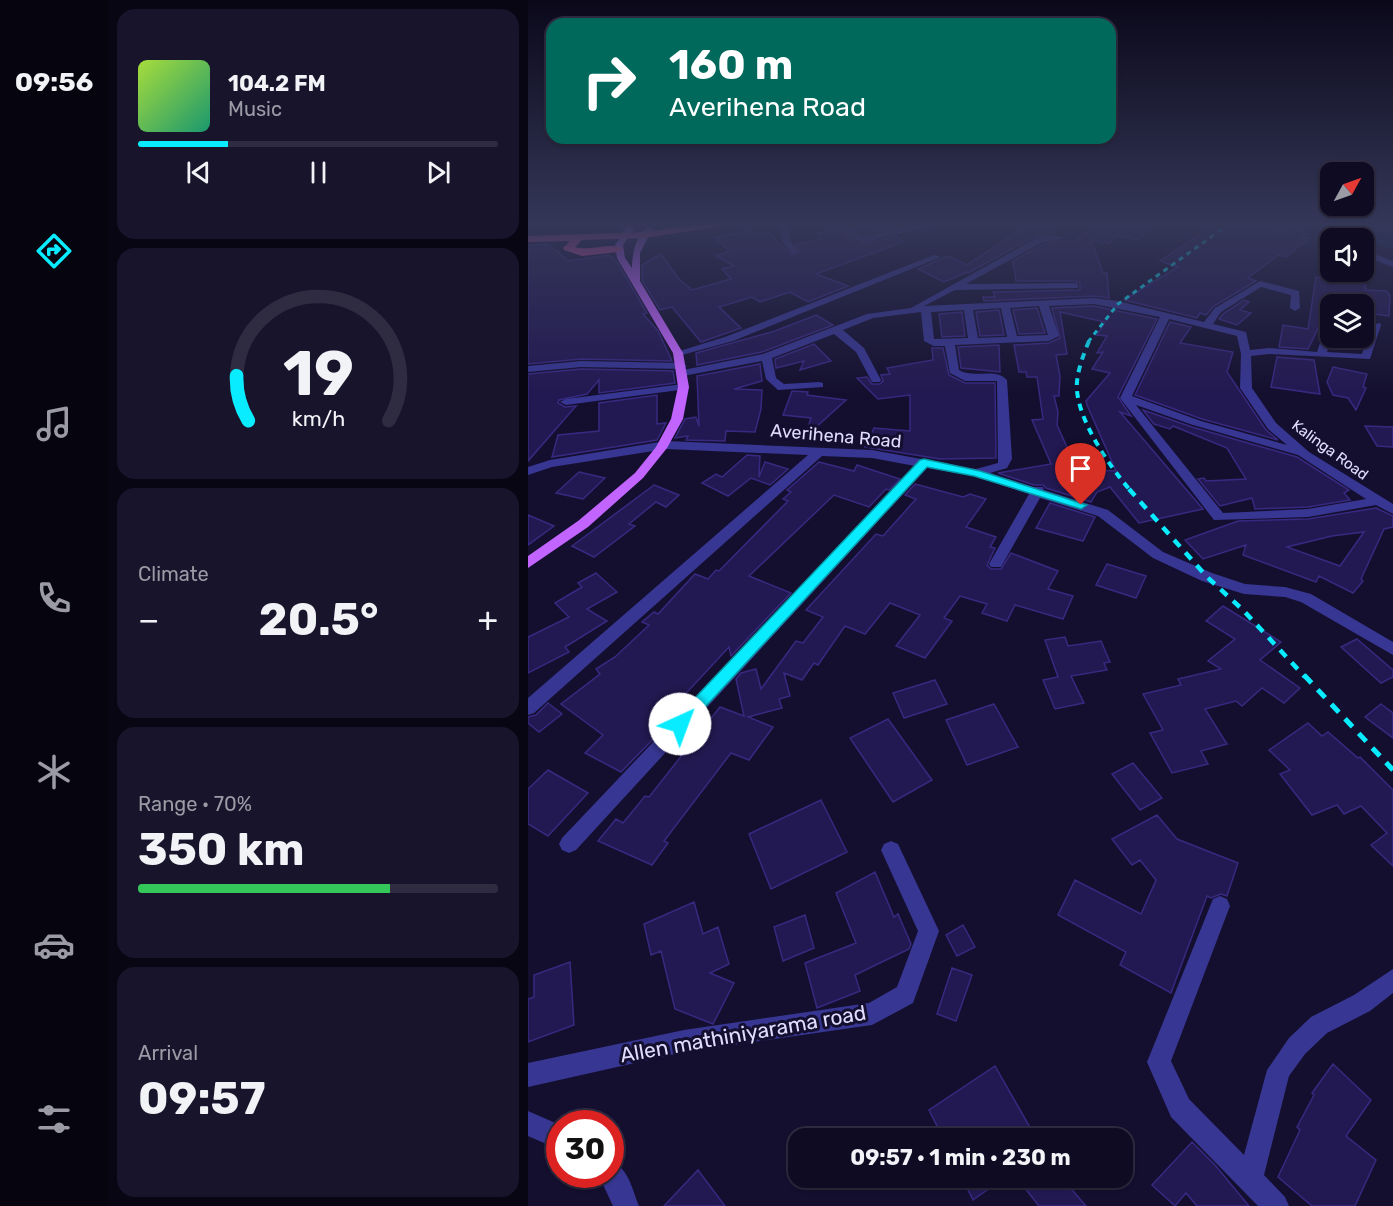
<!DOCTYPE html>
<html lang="en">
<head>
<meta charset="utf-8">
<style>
	:root { --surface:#0f0b23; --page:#18142b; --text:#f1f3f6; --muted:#9b9ba6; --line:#2f2b41; --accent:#09ecff }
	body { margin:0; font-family:Rubik,sans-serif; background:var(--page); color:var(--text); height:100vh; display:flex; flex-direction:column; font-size:22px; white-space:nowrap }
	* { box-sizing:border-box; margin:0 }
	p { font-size:20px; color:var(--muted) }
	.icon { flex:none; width:33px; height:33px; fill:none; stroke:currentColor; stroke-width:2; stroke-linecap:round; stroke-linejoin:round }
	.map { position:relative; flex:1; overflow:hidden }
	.sheet { display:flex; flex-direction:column; gap:9px; padding:9px; background:#080613; width:420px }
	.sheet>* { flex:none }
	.top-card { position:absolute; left:18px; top:18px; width:570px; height:126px; border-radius:18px; box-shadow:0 2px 4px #0004,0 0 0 2px var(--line); background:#00695c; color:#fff; overflow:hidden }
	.needle { width:39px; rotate:50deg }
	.tools { position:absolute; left:792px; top:162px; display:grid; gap:12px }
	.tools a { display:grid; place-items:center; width:54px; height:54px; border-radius:12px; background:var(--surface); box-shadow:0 2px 4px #0004,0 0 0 2px var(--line); font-size:30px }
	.speed { position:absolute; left:18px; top:1110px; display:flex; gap:12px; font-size:30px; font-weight:700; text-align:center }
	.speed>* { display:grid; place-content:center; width:78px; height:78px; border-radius:50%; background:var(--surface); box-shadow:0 2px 4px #0004,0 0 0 2px var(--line); line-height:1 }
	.speed .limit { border:9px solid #d22; background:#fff; color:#111 }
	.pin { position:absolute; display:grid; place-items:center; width:51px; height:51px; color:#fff; margin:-62px -26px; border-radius:50% 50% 50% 0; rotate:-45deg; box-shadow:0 0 6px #0007 }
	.pin .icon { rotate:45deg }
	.me { position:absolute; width:66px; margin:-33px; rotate:43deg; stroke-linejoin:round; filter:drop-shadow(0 0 4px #0008) }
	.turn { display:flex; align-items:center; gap:21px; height:126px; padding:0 24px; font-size:27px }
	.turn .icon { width:78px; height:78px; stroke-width:2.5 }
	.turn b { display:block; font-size:42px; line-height:51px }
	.big { font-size:45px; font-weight:700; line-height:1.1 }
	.sheet .widget { flex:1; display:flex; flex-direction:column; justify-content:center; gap:9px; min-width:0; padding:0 21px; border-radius:18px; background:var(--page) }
	.sheet .dial { align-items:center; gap:0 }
	.dial svg { height:156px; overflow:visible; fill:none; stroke:var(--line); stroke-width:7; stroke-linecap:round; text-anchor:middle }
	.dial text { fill:var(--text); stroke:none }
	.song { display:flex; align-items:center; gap:18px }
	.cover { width:72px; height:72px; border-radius:9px; background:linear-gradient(135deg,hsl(80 70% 55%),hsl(160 70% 35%)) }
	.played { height:6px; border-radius:3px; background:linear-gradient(90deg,var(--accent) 25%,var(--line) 25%) }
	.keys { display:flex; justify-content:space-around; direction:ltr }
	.heat { display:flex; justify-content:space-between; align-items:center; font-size:33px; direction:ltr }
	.charge { height:9px; border-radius:4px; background:linear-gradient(90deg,#34c759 70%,var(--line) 0) }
	.trip { position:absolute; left:260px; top:1128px; width:345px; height:60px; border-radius:18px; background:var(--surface); box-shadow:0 2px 4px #0004,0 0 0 2px var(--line); font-weight:700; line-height:60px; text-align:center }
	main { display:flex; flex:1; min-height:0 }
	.dock { display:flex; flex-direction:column; width:108px; justify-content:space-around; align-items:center; background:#06040e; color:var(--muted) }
	.dock .icon { width:42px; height:42px }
	.dock .active { color:var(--accent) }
	.dock b { font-size:27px; color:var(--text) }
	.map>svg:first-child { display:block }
</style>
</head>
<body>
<main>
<nav class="dock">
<b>09:56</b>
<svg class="icon active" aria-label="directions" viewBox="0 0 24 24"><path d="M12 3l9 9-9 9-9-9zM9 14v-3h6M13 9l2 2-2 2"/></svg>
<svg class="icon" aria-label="music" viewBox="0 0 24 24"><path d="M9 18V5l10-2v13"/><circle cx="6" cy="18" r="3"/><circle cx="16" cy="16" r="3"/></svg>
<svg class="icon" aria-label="phone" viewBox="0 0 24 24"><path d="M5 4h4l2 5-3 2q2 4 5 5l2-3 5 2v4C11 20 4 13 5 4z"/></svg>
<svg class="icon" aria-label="climate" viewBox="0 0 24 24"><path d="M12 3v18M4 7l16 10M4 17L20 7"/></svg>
<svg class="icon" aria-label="car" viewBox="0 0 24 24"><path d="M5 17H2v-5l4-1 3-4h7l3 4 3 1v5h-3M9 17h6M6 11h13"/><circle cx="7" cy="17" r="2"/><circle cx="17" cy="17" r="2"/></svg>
<svg class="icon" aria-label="filters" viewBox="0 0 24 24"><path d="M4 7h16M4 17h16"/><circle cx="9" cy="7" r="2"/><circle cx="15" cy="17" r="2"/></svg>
</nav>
<section class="sheet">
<div class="widget">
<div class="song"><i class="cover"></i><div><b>104.2 FM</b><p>Music</p></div></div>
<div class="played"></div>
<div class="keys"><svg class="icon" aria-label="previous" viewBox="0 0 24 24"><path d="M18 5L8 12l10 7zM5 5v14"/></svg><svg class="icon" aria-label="pause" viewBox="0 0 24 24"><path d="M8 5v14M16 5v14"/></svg><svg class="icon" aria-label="next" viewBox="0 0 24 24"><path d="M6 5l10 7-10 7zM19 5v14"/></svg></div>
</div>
<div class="widget dial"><svg viewBox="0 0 100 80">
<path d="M14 69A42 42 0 1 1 86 69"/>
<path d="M14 69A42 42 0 0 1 8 46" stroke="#09ecff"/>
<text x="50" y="56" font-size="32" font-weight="700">19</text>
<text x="50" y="72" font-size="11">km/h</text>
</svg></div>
<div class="widget"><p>Climate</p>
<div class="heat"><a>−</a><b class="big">20.5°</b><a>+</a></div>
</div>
<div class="widget"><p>Range · 70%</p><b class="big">350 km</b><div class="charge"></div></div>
<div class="widget"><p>Arrival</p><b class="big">09:57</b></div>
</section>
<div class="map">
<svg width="865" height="1206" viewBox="0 0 865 1206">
	<rect width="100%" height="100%" fill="#140f2f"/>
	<path fill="#052352" d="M791,224H852L865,228V249Z"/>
	<path fill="#231952" stroke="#382980" stroke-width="1.5" fill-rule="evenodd" d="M342,224H358L362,229L336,235L326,227Z
		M501,224H529L524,233L506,237L440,273L439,272L416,282L390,269L420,256L439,265Z
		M568,224H625L610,240L588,235L581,244L563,240L575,273H579L581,298L566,296L456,301L455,297H467L465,292L552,290V283L547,281H488L485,261L514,245L538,240L547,242Z
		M729,224L752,231L759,226L780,232L774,237L781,238L758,257L750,255L720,278L728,281L686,306L678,315L672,313L669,318L596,300L650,267L632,261L682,227L695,231L706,225L719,229Z
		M222,230L228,235L240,232L263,255L272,252L267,244L294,239L289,233L310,230L333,245L369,236L375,242L288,274L320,286L280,302L262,292L232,302L224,297L191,307L213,328L173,342L144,307L132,310L114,280V265L133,254L150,278L164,290L203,279L194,269L206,266L188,256L201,251L187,238Z
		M17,244L24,247L40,261L81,255L89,262L119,313L115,314L130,331L144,361L53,359L0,364V246Z
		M788,277L836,282L838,290L859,291L862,296L861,316L839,313L840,304H802L780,349L751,347L755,325L780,329Z
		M716,300L721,302L712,310L723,313L709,325L691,319L695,314Z
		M566,306L629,319L590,397L603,416L592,412L675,509L611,523L582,487L569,492L563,502L518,488L515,485H506L470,473L523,464L504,420L515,419L509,377H499L498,372H491L486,345L521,343L532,338L524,308ZM532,312L577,322L569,335L579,336L569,353L575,352L564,369L582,373L558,401L559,405L588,471L549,469L529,425L530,412L526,396H531L532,376L528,355L539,354Z
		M509,308L517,333L491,334L485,310Z
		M471,310L476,335L452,336L448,312Z
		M434,312L437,336L414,337L411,314Z
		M288,315L305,325L234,352L169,365L168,353L247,331Z
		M642,322L663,327L652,343L705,352L699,372L738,430L750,440L674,419L607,395Z
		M286,344L303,361L272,370L276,361L248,368L247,359Z
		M471,345L472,372L433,368L430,347Z
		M404,348H415L421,375L437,383H467L468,458L412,459L337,447L346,428L382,431V395L350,399L329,378L339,377L344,384H352L355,381L353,375L362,374L359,368L405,360Z
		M749,357L786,360L792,394L743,387Z
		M232,364L234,381L206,389L234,390L233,409L227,432L198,431L197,441L158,440L160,436L147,438L157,419L168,417L171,426L169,376Z
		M805,367L839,374L835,387L838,388L828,410L820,398L805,395L799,382Z
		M53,369L145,371L147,383L71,393V380L59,394L31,400L30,403L37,407L48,406L0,461V374Z
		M264,391L280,392L279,395L318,400L277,437L283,418L255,415Z
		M129,395V424L138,423L129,440L24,457L30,435L71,431V403Z
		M615,410L664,427L769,457L821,490L816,493L822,500L780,507L727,509L724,498L692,506L670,479L676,478L678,481L718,479L699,448L645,426L642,429L626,424Z
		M837,426L865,427V447L849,446Z
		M219,455L232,456L231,477L237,462L260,469L242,485L223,478L200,496L174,483L188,474L194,477Z
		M291,462L326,471L329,465L372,479L361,490L358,489L341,507L306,495L221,576L263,593L203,656L201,647L123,731L129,735L93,772L57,753L75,735L33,704L72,674L68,669L87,657L121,625L114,622L126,612L130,614L167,574L180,579L188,570L191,571L260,501L255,499L263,492L259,490Z
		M51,472L77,478L55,499L28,493Z
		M387,484L435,497L442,494L458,499L438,527L468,537L462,547L467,548L459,565L463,569H473L483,553L530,571L520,589L545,596L535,619L487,605L479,621L454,613L459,604L432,596L416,618L424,621L397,658L368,646L392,615L362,603L337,634L317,626L290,665L286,663L274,680L256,673L262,696L251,699L254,708L220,717L245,727L221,760L203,753L136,841L140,843L124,865L70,841L88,819L95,823L117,796L121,797L192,707L216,716L208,679L213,673L228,669L233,689L268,641L275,643L295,617L278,610L348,534L355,536L388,499L377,495Z
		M126,485L151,495L138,507L128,502L101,524L107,526L66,557L44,546Z
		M522,503L567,517L555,541L508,528Z
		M848,508L865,516V527L856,529L833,579L835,581L825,593L791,576L788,582L715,555L718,545L675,559L657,540L710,521L780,519ZM836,532L812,566L759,547L804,536Z
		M0,515L26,526L0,545Z
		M579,564L618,576L608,598L568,585Z
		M68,573L89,592L59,609L79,621L37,647L41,652L0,673V637L41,617L27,603L54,587L50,583Z
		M695,606L753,642L732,660L772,688L756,703L734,688L714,706L708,701L677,709L699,744L673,751L680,764L644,773L622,733L635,730L615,694L653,685L650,679L693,669L680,661L707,639L678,621Z
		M537,637L540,646L573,641L582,662L576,663L579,670L543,676L556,703L527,709L515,680L530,677L517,640Z
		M829,639L865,670V677L853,683L813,647Z
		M407,680L419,704L376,718L365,693Z
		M20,703L34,714L11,732L0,723V717L8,715Z
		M466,704L490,747L439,765L418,720Z
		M853,704L865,713V738L837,717Z
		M360,719L404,780L365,802L322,738Z
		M780,723L794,736L800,732L830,758L832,757L865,790V866L843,845L859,833L833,806L816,814L809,805L784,815L752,774L762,770L741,750Z
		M605,763L634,798L612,810L584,774Z
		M20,770L60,793L20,836L0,824V789Z
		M293,800L319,852L243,889L221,834Z
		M629,815L649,839L710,863L699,896L693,894L683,898L679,896L643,993L592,965L598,952L530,915L547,880L613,914L628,880L612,860L604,865L584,839Z
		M347,872L366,917L370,914L383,944L381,949L327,975L332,991L289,1008L277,963L328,943L308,893Z
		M166,902L175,934L190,927L201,964L182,973L206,983L185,1024L147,1009L133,951L123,955L116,924Z
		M277,915L286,948L255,961L246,927Z
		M435,925L447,947L429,956L418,935Z
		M42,962L46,1025L0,1042V999L6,997V975Z
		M424,968L444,975L428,1021L409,1014Z
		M805,1064L843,1100L818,1136L848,1160L827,1206H784L750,1177L772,1130L769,1127L786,1095L784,1093Z
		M467,1066L508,1138H415L401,1110Z
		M664,1142L687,1165L721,1206H669L658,1193L647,1206L624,1185Z
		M170,1170L197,1206H136Z
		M434,1178H476L445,1200Z
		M489,1178H534L558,1206H511Z"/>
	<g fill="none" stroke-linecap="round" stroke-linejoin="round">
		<path fill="#373692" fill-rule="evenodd" d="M93,224H101L99,231H93Z
			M251,224H259L263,242L270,251L269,253H263L255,243Z
			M309,224H318L335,237L393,224H410L334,243L316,233Z
			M523,235L538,238L513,243L438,284L547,283L550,284V288L427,290L396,306L566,298L590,301L676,322L687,308L732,281L771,291L772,308L767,311L762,308L763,295L733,287L693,312L685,324L718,332L722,350L741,348L789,352L797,328L802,325L804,338L799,352L834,354L843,325L852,323L853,325L842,359L741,354L723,356L724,388L748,423L781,452L865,504V514L848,505L780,517L686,520L592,398L632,317L566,304L521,306L531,336L521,341L427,345L431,370C446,379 468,367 479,380L484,459L479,468L462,473L506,487H515L516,490L580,510L635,552L684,573L717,584L757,587L783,594L865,642V655L773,602L757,597L716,594L674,581L625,558L570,516L512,498L473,567H463L461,564L501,494L446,476L399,468L48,850L41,853L34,850L31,844L34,838L387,466L344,458L294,456L6,713L0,715V698L280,455L138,449L24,467L0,475V467L22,460L138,441L344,450L448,469L470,463L469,381H437L422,373L417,346H406L396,341L393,312L345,318L315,330L336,348L353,380L352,382H344L328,352L306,334L244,358L248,378L256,384L291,382L295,383V387L250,390L238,379L234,361L155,376L150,373L155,370L235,354L339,314L383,308L507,239ZM511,306L520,335L489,336L482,308ZM473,308L479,337L450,338L445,310ZM436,310L440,338L406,339L403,312ZM641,319L709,336L713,354L712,388L740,429L759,445L673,421L604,396ZM608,405L665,425L770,455L838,499L780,509L695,513Z
			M836,250L865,261V267L836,256Z
			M406,255L413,257L205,341L150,356L145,353L197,337Z
			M53,361L154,363L159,366L154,369L53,367L0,372V366Z
			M155,384L159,385V389L38,405L32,402L38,399Z
			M363,841L370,844L411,931L385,1003L344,1025L156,1052L0,1087V1063L156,1030L341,1003L369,987L390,931L353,850L356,844Z
			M692,896L699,899L702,906L643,1061L661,1099L716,1155L739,1070L761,1038L783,1017L826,995L865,969V993L842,1011L799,1033L777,1054L761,1076L736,1175L757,1197L761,1206H730L643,1117L619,1062L685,899Z
			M0,1111L32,1125V1150L0,1136Z
			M82,1161C101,1168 104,1189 111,1206H85L70,1174H82Z"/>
		<path fill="#c264ff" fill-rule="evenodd" d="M100,226L107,228L95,245L97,258L104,268C104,254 108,234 121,226L125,228L112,253V281L155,353L161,387L155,419L139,448L115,478L60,527L0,568V556L50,521L107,473L128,447L143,419L150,387L145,353L89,258L87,245Z"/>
		<path fill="#ff58ac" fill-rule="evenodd" d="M177,224H208L116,238L54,240L47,247C62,252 84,241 95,249L90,252L54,256L36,250L35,248L42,241L0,242V236L116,232Z"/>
		<path stroke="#09ecff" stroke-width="3" stroke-dasharray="5 4.5" stroke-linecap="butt" d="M560,342L590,304L701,224"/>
		<path stroke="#09ecff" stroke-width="4" stroke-dasharray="7 6" stroke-linecap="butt" d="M561,341C556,353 550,369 549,382C546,415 581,466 602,490"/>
		<path stroke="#09ecff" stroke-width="4.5" stroke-dasharray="9 8" stroke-linecap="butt" d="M601,489L679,577L715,610L777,677"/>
		<path stroke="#09ecff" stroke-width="5" stroke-dasharray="11 9" stroke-linecap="butt" d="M776,675L865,770"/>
	</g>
	<linearGradient id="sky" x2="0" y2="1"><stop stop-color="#0b081a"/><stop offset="0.57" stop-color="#343758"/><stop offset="1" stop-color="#343758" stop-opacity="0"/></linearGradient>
	<rect width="865" height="393" fill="url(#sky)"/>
	<path fill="#09ecff" stroke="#0699a6" stroke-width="1.5" d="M396,459L452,471L559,505L553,509L446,476L399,467L157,729H146L144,724L146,720L392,460Z"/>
	<g text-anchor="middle" stroke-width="6" stroke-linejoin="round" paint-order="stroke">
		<g font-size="15" fill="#e0ddff" stroke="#140f2f">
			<text transform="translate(802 450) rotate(36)" y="5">Kalinga Road</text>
		</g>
		<g font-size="18" fill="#e0ddff" stroke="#140f2f">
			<text transform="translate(308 436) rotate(5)" y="6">Averihena Road</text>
		</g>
		<g font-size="21" fill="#e0ddff" stroke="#140f2f">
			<text transform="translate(215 1034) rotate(-10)" y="7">Allen mathiniyarama road</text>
		</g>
	</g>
</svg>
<div class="tools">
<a><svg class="needle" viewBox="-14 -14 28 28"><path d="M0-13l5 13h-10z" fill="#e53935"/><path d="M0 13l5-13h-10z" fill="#9b9ba6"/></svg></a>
<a><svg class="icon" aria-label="sound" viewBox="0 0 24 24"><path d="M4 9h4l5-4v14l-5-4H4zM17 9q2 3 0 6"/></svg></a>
<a><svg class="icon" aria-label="layers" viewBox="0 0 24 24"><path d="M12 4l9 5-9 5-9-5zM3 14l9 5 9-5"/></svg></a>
</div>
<div class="speed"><div class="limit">30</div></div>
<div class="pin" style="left:553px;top:505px;background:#d93025"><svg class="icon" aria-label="arrive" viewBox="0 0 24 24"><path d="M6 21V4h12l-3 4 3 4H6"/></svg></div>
<svg class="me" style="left:152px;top:724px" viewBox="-20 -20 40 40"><circle r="19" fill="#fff"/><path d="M0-13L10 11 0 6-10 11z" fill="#09ecff"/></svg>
<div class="trip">09:57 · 1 min · 230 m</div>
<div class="top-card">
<div class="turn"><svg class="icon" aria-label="right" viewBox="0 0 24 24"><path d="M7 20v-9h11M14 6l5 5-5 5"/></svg><div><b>160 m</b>Averihena Road</div></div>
</div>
</div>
</main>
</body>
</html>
